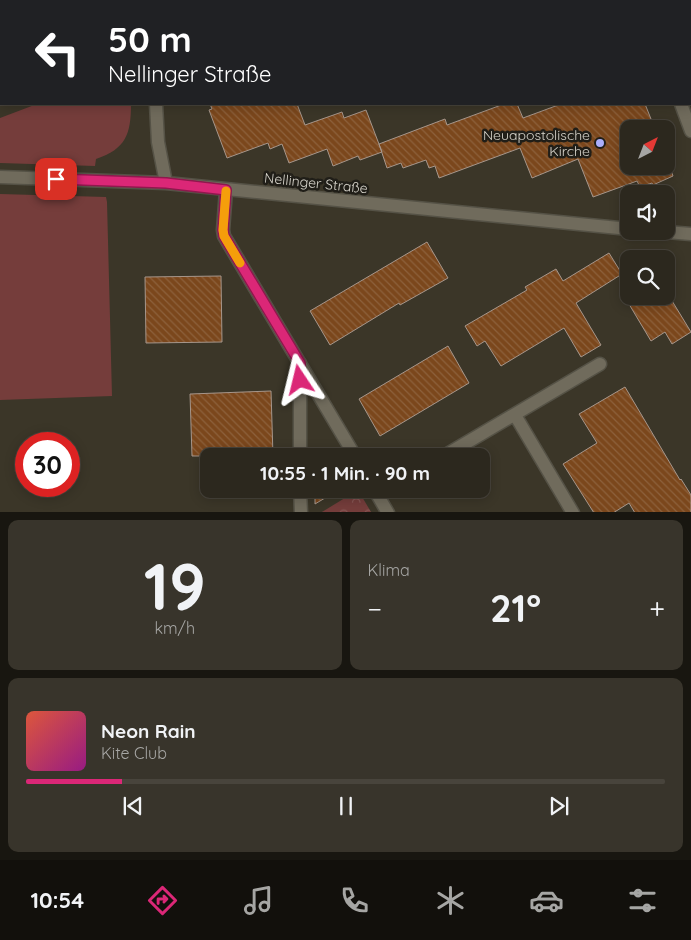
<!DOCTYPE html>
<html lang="de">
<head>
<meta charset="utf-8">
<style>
	:root { --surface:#2c281e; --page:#38342b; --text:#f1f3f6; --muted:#a6a6a4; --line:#48443c; --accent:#db2777 }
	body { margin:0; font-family:Quicksand,sans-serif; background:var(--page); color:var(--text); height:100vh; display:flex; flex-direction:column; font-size:19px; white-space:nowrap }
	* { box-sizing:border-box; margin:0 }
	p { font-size:16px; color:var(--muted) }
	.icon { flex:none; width:28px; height:28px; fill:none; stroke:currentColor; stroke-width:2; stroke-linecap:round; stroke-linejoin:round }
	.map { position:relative; height:512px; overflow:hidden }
	.drawer { display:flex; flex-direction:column; gap:8px; padding:8px; background:#181610; flex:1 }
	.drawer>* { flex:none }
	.top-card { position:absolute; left:0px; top:0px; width:691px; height:105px; box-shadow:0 2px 12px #0003,0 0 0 1px var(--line); background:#202124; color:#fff; overflow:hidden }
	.needle { width:32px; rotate:42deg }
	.fabs { position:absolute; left:620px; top:120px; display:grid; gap:10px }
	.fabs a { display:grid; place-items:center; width:55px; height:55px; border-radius:10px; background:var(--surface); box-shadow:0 2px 12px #0003,0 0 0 1px var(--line); font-size:25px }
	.speed { position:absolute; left:15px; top:432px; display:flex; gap:10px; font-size:25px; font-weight:700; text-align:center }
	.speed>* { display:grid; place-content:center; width:65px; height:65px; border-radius:50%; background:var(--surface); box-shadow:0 2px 12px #0003,0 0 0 1px var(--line); line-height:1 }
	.speed .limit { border:8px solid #d22; background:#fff; color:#111 }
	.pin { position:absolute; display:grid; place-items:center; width:42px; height:42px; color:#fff; margin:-21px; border-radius:10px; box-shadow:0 2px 8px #0006 }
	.me { position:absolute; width:55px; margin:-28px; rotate:350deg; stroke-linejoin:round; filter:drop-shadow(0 0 4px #0008) }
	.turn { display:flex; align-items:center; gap:18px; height:105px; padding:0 25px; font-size:22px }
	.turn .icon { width:65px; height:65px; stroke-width:2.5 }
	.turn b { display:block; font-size:35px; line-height:42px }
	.big { font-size:38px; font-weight:700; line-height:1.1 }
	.drawer .tile { flex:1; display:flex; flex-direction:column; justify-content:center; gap:8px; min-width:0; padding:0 18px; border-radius:10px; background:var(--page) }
	.drawer .dial { align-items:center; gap:0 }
	.dial b { font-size:65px; line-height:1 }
	.song { display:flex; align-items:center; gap:15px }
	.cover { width:60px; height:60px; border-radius:8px; background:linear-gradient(135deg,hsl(10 70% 55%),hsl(310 70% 35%)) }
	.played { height:5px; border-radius:2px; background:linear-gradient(90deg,var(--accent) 15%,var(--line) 15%) }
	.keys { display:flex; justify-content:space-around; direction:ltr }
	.heat { display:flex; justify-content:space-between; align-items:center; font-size:28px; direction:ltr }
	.drawer .tiles { flex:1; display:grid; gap:8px; grid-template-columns:1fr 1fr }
	.tile:last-child { grid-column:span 2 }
	.trip { position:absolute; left:200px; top:448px; width:290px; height:50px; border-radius:10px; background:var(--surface); box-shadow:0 2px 12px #0003,0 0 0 1px var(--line); font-weight:700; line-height:50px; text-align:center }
	.menu { display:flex; height:80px; justify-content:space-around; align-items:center; background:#12100c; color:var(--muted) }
	.menu .icon { width:35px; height:35px }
	.menu .on { color:var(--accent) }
	.menu b { font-size:22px; color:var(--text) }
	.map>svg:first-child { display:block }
</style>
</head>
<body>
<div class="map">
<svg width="691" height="513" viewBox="0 0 691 513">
	<defs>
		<pattern id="park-crowns" width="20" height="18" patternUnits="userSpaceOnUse" patternTransform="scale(1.25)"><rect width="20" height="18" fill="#753d3b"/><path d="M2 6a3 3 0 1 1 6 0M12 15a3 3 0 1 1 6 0" fill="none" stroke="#885856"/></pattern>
		<pattern id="building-back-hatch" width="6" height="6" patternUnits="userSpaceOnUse" patternTransform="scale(1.25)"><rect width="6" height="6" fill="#7b471c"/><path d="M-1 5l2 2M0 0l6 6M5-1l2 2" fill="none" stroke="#8d613c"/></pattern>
	</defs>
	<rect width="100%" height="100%" fill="#3b3628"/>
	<path fill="#753d3b" d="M37,104H131C131,134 126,149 96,159L95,166L0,163V118Z
		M0,194L106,197L107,202L112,396L0,400Z"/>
	<path fill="url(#park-crowns)" d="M358,490L371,512H322Z"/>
	<path fill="url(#building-back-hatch)" stroke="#a6968b" d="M210,104H297L305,125L342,112L344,118L366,110L382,152L360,160L358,156L333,166L327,149L289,163L282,144L270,149L268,143L227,158L209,110L212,109Z
		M504,104H517L523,118L561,104H645L655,129H629V166H666V157L673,176L653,185L652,183L640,187L637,181L593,197L578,159L532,178L520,148L439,178L435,166L429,168L426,160L403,168L401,163L387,168L379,144L445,119L447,125Z
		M427,242L448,278L400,305L399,303L330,345L310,311Z
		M609,253L622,274L576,303L601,345L581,357L564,328L501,366L485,341L477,346L465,326L527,290L525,287L556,269L563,281Z
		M221,276L222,342L146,343L145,277Z
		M629,284V296H666V291L691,332L672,344L665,332L651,341L620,289Z
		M448,346L469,383L380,436L359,399Z
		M625,387L680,480L681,479L691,495V513H635L629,503L613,513H594L563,464L597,443L579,414Z
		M271,391L273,456H192L190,394Z
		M315,489H340L315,504Z"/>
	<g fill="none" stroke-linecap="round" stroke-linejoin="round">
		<g stroke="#555246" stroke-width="15">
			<path id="minor" d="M146,0L147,1
				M641,0L642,1
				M196,1L199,0
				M156,104L158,142L166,183
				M681,104L691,131
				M0,177L166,183L629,229
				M226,190L223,230L224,236L355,456
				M655,231L691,234
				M515,415L573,513
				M300,456V363
				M444,456L600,364
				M300,489L301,513
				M374,489L388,513"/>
		</g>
		<use href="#minor" stroke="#706b5c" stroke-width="12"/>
	</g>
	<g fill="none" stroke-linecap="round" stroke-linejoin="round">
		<g stroke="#8e194d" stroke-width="12">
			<path id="route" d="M56,179L166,183L226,190L223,230L224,236L300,363V380"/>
		</g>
		<use href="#route" stroke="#db2777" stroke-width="9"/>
		<path stroke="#f59e0b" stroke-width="9" d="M226,191L223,230L224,236L240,263"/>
	</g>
	<circle fill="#abaffb" stroke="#201e18" stroke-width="2" cx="600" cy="143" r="5"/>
	<g text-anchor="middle" stroke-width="5" stroke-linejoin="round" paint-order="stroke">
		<g font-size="14" fill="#d9d6cd" stroke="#201e18" text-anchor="end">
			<text x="590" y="140">Neuapostolische<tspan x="590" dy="16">Kirche</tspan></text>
		</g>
		<g font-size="14" fill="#d9d6cd" stroke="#201e18">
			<text transform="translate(316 183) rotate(6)" y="5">Nellinger Straße</text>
		</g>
	</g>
</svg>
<div class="fabs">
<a><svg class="needle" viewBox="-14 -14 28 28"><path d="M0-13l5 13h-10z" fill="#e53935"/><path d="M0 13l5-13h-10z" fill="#a6a6a4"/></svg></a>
<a><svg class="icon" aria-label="sound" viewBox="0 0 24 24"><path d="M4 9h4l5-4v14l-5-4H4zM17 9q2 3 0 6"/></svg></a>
<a><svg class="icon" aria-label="search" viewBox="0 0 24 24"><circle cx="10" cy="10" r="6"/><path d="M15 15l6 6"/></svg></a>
</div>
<div class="speed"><div class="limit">30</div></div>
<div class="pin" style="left:56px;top:179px;background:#d93025"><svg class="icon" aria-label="arrive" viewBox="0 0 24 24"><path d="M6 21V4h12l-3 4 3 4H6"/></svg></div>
<svg class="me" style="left:300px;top:380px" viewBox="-20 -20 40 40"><path d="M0-17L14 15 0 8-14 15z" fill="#db2777" stroke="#fff" stroke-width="4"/></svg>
<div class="trip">10:55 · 1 Min. · 90 m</div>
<div class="top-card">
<div class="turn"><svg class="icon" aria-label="left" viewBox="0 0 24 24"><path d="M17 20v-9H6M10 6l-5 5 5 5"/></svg><div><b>50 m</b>Nellinger Straße</div></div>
</div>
</div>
<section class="drawer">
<div class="tiles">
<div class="tile dial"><b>19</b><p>km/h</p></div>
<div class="tile"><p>Klima</p>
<div class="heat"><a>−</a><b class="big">21°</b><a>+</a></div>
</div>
<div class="tile">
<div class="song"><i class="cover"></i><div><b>Neon Rain</b><p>Kite Club</p></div></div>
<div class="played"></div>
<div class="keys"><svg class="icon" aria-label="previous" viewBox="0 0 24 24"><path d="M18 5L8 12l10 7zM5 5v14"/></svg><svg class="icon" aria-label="pause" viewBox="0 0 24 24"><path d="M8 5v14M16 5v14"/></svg><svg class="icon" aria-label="next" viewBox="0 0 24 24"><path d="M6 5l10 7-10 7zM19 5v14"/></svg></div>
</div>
</div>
</section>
<nav class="menu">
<b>10:54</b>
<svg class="icon on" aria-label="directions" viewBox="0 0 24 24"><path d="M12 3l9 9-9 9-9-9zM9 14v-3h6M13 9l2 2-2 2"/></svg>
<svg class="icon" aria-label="music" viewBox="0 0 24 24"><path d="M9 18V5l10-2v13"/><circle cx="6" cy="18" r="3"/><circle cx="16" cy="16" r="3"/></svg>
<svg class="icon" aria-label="phone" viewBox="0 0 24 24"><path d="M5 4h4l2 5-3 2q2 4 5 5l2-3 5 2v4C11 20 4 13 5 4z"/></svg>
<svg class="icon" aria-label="climate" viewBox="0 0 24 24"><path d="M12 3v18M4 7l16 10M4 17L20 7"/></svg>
<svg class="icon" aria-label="car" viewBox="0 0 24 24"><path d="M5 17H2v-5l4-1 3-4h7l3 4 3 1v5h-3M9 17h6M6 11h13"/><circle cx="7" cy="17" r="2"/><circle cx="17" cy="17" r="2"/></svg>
<svg class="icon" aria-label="filters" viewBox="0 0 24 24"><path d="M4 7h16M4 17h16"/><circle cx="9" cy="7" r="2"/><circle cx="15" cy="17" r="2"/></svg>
</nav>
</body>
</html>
